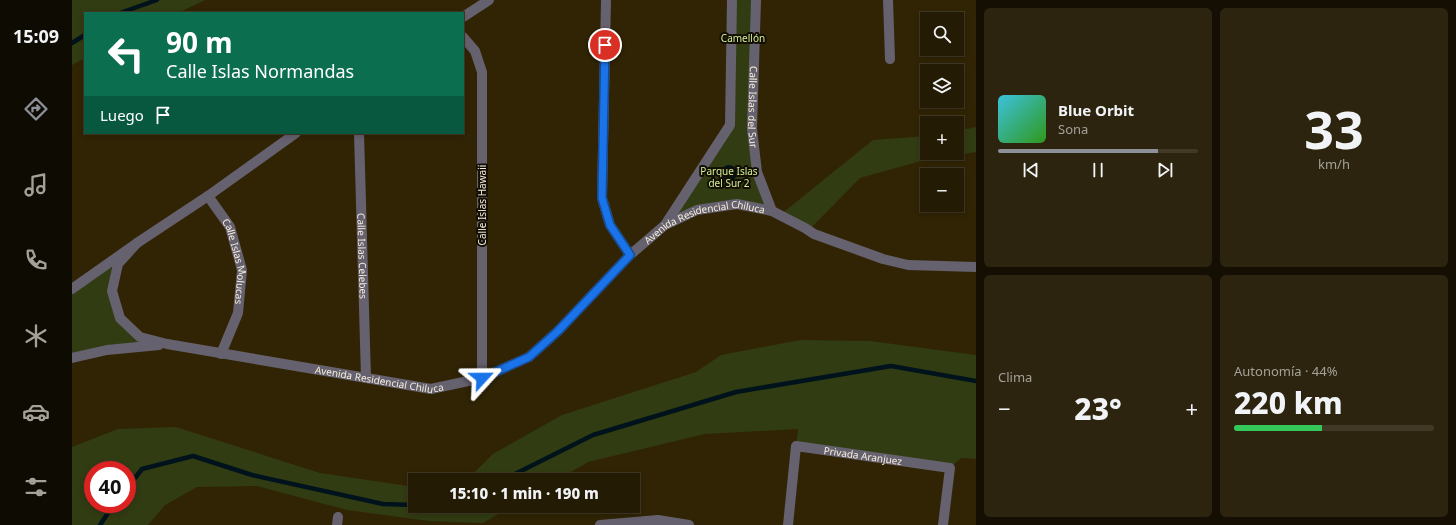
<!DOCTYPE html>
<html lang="es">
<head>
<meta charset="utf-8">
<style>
	:root { --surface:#241b04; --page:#2c240e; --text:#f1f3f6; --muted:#a3a19a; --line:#413926; --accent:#8c9099 }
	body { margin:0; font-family:"Noto Sans",sans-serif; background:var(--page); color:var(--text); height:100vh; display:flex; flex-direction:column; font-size:15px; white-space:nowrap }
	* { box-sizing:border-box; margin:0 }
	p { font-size:13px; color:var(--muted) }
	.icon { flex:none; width:22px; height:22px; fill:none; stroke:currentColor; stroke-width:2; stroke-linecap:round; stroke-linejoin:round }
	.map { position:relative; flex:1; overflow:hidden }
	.details { display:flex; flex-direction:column; gap:8px; padding:8px; background:#140f02; width:480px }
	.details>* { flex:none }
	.top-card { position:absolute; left:12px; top:12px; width:380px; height:122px; border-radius:0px; box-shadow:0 2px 6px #0003,0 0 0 1px var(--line); background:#0b6e4f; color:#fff; overflow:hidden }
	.tools { position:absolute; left:848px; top:12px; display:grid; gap:8px }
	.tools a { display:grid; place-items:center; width:44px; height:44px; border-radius:0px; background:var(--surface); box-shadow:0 2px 6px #0003,0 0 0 1px var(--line); font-size:20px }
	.speed { position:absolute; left:12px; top:461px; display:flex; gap:8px; font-size:20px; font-weight:700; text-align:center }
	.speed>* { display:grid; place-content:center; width:52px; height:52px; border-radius:50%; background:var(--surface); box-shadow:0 2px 6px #0003,0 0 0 1px var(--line); line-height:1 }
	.speed .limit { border:6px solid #d22; background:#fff; color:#111 }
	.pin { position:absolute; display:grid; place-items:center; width:34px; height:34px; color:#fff; margin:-17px; border:2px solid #fff; border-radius:50%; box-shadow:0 1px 4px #0007 }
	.me { position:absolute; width:44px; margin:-22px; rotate:66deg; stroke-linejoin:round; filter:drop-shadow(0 0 3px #0008) }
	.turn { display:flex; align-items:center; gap:14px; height:84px; padding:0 16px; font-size:18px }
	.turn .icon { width:52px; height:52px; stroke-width:2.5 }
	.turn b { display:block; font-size:28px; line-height:34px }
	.then { display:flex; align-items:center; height:38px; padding:0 16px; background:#0003; gap:8px; font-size:15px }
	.big { font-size:30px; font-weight:800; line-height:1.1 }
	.details .card { flex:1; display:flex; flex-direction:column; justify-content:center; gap:6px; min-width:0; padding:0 14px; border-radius:6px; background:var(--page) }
	.details .dial { align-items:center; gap:0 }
	.dial b { font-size:52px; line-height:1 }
	.song { display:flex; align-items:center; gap:12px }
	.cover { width:48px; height:48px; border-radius:6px; background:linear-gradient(135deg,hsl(190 70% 55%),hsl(110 70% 35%)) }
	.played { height:4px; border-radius:2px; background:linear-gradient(90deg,var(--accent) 80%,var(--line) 80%) }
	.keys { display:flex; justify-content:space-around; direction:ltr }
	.heat { display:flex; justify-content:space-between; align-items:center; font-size:22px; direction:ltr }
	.charge { height:6px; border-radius:3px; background:linear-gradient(90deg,#34c759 44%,var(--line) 0) }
	.details .tiles { flex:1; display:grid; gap:8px; grid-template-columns:repeat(2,1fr) }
	.trip { position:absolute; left:336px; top:473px; width:232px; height:40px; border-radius:0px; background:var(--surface); box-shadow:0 2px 6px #0003,0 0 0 1px var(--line); font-weight:800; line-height:40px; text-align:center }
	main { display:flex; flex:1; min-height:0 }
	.tab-bar { display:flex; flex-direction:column; width:72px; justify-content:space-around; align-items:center; background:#0e0b02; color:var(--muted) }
	.tab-bar .icon { width:28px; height:28px }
	.tab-bar .current { color:var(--accent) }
	.tab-bar b { font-size:18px; color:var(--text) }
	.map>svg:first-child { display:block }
</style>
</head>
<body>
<main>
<nav class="tab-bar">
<b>15:09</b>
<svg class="icon current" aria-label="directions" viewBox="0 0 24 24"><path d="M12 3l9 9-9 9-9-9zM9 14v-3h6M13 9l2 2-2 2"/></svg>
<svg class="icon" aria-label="music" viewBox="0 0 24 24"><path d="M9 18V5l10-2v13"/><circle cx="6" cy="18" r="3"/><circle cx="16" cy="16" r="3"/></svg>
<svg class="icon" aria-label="phone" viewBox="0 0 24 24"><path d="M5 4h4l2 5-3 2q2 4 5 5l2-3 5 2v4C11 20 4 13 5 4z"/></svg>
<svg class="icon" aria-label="climate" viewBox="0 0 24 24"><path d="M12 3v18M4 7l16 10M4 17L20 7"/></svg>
<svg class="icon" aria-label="car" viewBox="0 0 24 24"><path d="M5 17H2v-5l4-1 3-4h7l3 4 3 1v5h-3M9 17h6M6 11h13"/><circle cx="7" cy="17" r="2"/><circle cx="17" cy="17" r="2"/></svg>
<svg class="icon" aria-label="filters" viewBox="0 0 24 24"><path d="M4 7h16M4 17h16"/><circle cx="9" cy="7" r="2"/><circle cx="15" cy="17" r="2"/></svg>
</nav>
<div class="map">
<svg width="904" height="525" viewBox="0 0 904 525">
	<rect width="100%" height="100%" fill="#302405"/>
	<path fill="#313c12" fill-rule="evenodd" d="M0,0H133L106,13H13V58L0,65Z
		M658,0H684L685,172L700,211L665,204L625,210L593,225L658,125Z
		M904,127V152L849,161L788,178L737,230L708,215L801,140L855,136V153H885V131Z
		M65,243L46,264L40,291L48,318L68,337L95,344L0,358V289Z
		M728,340L798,341L904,355V459L889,458L878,468L724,446L726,429L633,434L516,462L485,480H395L421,454L490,415L624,372L649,355Z
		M104,427L248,473L343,487V506H440L411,523L357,521L275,510L185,486L125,487L93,505L76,525H0V447L46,429ZM21,470H55V504H21Z"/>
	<path fill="#00131c" d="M649 173a8 8 0 1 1 16 0a8 8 0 1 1-16 0Z"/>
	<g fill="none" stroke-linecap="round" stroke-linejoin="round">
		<path stroke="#00131c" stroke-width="4.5" d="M48,13L85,0
			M0,43L13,35
			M431,480L521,435L664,392L819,366L904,381
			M55,488L70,469L121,456L180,475L311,504L343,505
			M28,525L42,504"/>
		<g stroke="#66616e" stroke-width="10">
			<path d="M534,0L530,198L538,225L558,255"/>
			<path id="s1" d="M684,0L680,129L685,172L700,211"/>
			<path d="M816,0L818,59"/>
			<path d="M391,17L417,0"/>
			<path d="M391,37L403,51L410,72V378"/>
			<path id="s2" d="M287,133L294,378"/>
			<path id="s3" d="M136,196L158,227L170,270L166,313L149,354"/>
			<path d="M593,225L658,125L660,0"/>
			<path id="s4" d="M65,243L46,264L40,291L48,318L68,337L95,344L359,389L410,378L457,357L486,331L558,255L593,225L625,210L665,204L700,211L733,228L742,234L811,259L836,265L904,267"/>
			<path d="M0,289L65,243L136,196L224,133"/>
			<path d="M0,358L35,350L87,345"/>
			<path d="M265,525L266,517"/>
			<path d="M528,525L586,520L617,525"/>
			<path id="s5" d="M716,525L724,446L878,468L871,525"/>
		</g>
	</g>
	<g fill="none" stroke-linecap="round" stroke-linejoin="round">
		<g stroke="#114b97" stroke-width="10">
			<path id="route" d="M410,378L457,357L486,331L558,255L538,225L530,198L533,45"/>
		</g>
		<use href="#route" stroke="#1a73e8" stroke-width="7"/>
	</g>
	<g text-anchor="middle" stroke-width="4" stroke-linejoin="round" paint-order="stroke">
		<g font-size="10" fill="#d3ee97" stroke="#130e04">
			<text x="671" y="42">Camellón</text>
			<text x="657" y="175">Parque Islas<tspan x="657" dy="12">del Sur 2</tspan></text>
		</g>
		<g font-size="10" fill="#f6eedc" stroke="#130e04">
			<text dy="4" stroke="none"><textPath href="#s1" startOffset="107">Calle Islas del Sur</textPath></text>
			<text transform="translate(410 205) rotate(-90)" y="4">Calle Islas Hawaii</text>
			<text dy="4" stroke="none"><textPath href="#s4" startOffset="740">Avenida Residencial Chiluca</textPath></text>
			<text dy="4" stroke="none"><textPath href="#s2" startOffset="123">Calle Islas Celebes</textPath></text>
			<text dy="4" stroke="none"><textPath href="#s3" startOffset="73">Calle Islas Molucas</textPath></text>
			<text dy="4" stroke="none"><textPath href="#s4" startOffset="355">Avenida Residencial Chiluca</textPath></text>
			<text dy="4" stroke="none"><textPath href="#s5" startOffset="147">Privada Aranjuez</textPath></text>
		</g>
	</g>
</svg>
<div class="tools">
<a><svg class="icon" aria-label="search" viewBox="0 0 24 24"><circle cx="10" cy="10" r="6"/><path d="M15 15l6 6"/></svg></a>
<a><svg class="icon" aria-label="layers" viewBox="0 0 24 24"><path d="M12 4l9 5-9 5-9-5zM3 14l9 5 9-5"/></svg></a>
<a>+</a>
<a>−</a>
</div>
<div class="speed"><div class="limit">40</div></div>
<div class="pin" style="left:533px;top:45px;background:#d93025"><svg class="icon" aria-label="arrive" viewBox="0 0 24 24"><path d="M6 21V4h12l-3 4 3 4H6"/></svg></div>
<svg class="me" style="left:410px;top:378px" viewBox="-20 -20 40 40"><path d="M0-17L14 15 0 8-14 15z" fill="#1a73e8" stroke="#fff" stroke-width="4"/></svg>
<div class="trip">15:10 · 1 min · 190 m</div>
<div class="top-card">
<div class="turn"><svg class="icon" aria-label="left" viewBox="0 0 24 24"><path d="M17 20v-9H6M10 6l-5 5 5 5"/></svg><div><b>90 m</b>Calle Islas Normandas</div></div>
<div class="then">Luego<svg class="icon" aria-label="arrive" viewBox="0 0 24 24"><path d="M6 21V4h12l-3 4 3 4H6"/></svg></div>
</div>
</div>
<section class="details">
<div class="tiles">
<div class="card">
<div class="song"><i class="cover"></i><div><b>Blue Orbit</b><p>Sona</p></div></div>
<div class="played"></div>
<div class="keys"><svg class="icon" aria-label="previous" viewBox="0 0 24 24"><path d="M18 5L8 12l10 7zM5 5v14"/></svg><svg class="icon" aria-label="pause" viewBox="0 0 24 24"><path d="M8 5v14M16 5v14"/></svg><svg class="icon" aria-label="next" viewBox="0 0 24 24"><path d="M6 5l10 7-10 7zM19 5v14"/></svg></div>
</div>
<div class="card dial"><b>33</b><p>km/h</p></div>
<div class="card"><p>Clima</p>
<div class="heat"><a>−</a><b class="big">23°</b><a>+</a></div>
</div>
<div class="card"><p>Autonomía · 44%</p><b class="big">220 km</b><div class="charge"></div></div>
</div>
</section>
</main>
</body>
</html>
